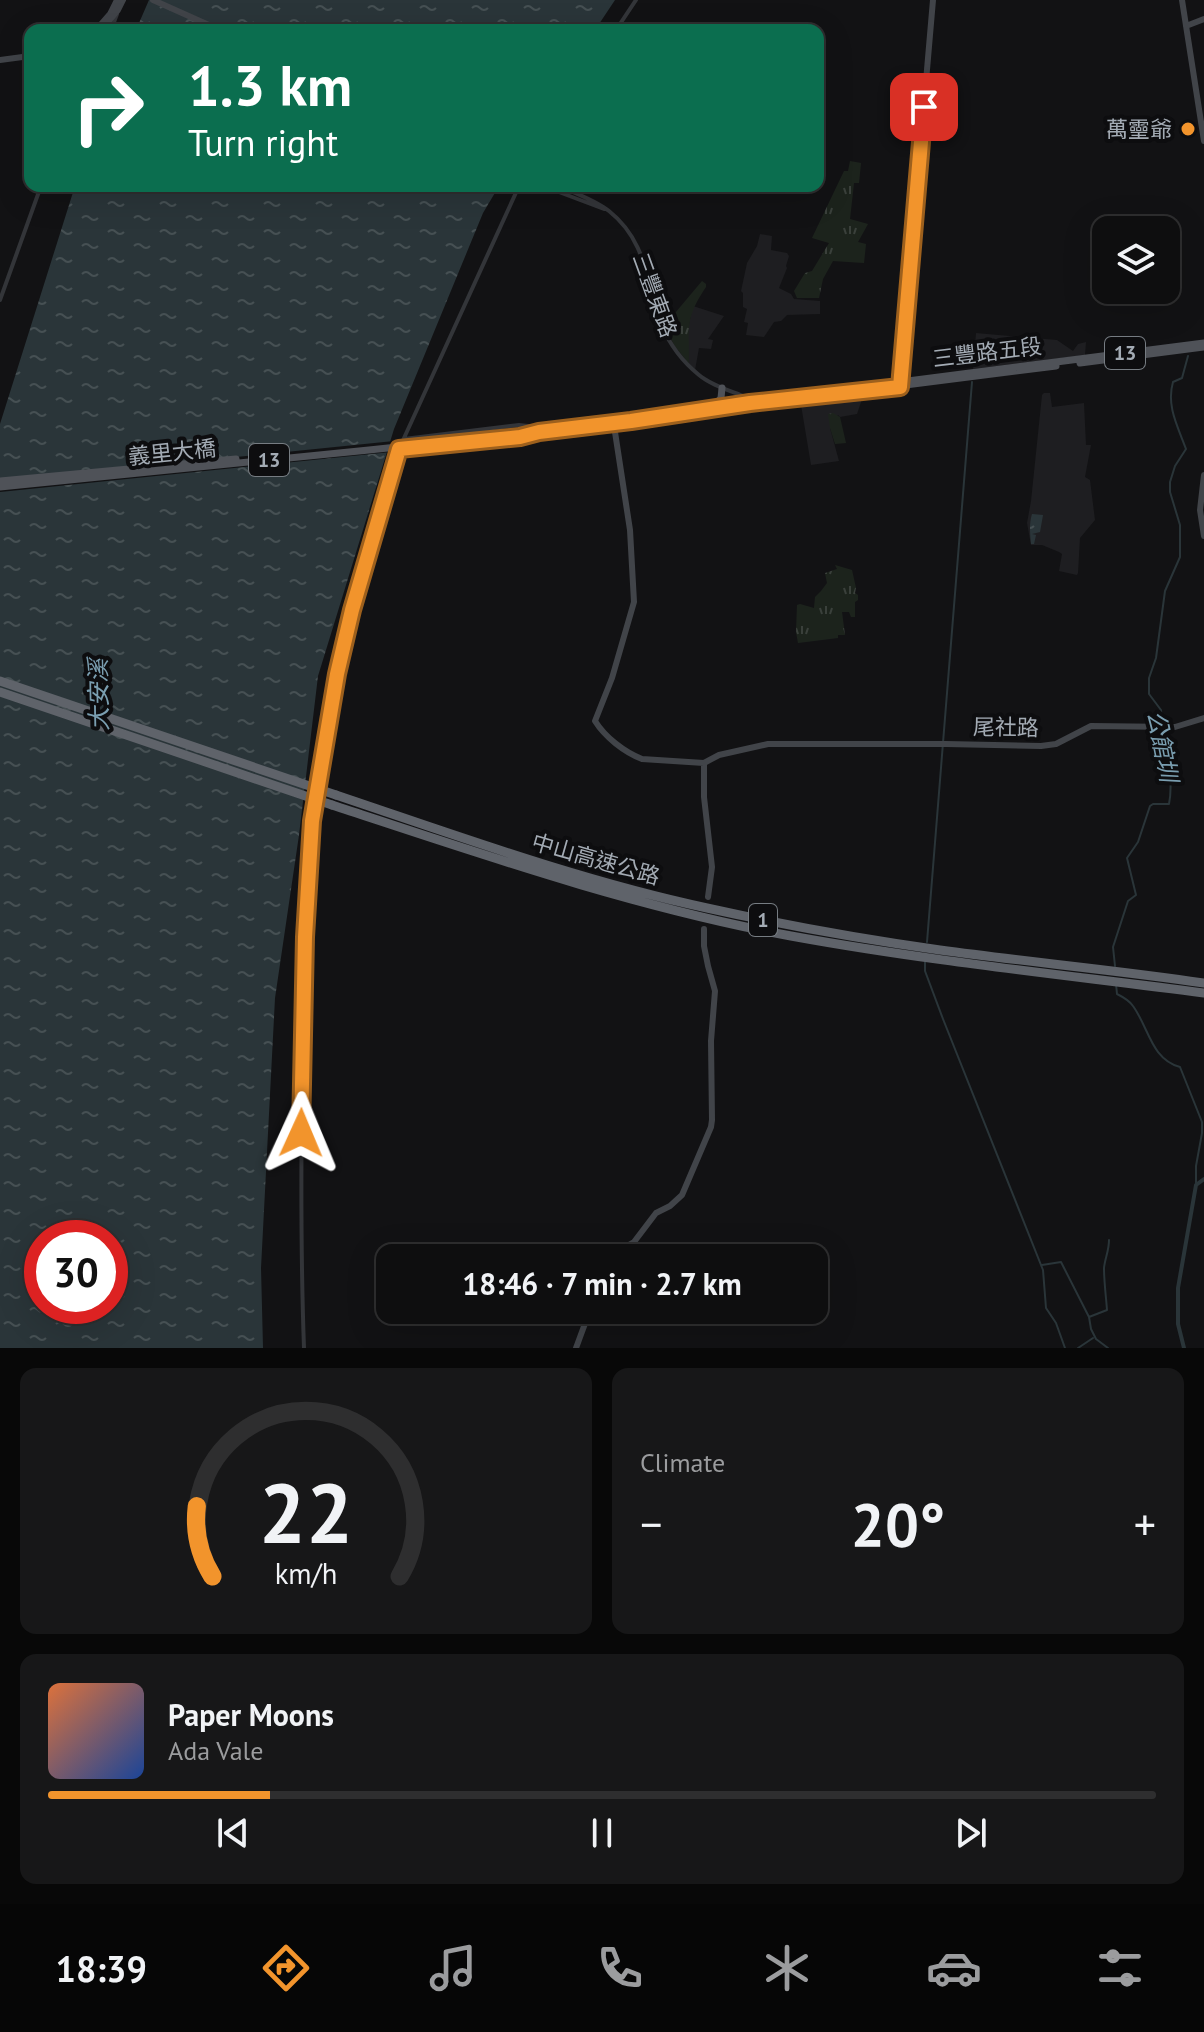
<!DOCTYPE html>
<html lang="en">
<head>
<meta charset="utf-8">
<style>
	:root { --surface:#0e0e0f; --page:#171718; --text:#f1f3f6; --muted:#9b9c9e; --line:#2e2e2f; --accent:#f2942c }
	body { margin:0; font-family:"PT Sans","Noto Sans TC",sans-serif; background:var(--page); color:var(--text); height:100vh; display:flex; flex-direction:column; font-size:30px; white-space:nowrap }
	* { box-sizing:border-box; margin:0 }
	p { font-size:26px; color:var(--muted) }
	.icon { flex:none; width:44px; height:44px; fill:none; stroke:currentColor; stroke-width:2; stroke-linecap:round; stroke-linejoin:round }
	.map { position:relative; height:1348px; overflow:hidden }
	.details { display:flex; flex-direction:column; gap:20px; padding:20px; background:#080808; flex:1 }
	.details>* { flex:none }
	.banner { position:absolute; left:24px; top:24px; width:800px; height:168px; border-radius:16px; box-shadow:0 8px 32px #0002,0 0 0 2px var(--line); background:#0b6e4f; color:#fff; overflow:hidden }
	.tools { position:absolute; left:1092px; top:216px; display:grid; gap:16px }
	.tools a { display:grid; place-items:center; width:88px; height:88px; border-radius:16px; background:var(--surface); box-shadow:0 8px 32px #0002,0 0 0 2px var(--line); font-size:40px }
	.speed { position:absolute; left:24px; top:1220px; display:flex; gap:16px; font-size:40px; font-weight:700; text-align:center }
	.speed>* { display:grid; place-content:center; width:104px; height:104px; border-radius:50%; background:var(--surface); box-shadow:0 8px 32px #0002,0 0 0 2px var(--line); line-height:1 }
	.speed .limit { border:12px solid #d22; background:#fff; color:#111 }
	.pin { position:absolute; display:grid; place-items:center; width:68px; height:68px; color:#fff; margin:-34px; border-radius:16px; box-shadow:0 4px 12px #0006 }
	.me { position:absolute; width:88px; margin:-44px; rotate:1deg; stroke-linejoin:round; filter:drop-shadow(0 0 6px #0008) }
	.turn { display:flex; align-items:center; gap:28px; height:168px; padding:0 32px; font-size:36px }
	.turn .icon { width:104px; height:104px; stroke-width:2.5 }
	.turn b { display:block; font-size:56px; line-height:68px }
	.big { font-size:60px; font-weight:800; line-height:1.1 }
	.details .card { flex:1; display:flex; flex-direction:column; justify-content:center; gap:12px; min-width:0; padding:0 28px; border-radius:16px; background:var(--page) }
	.details .dial { align-items:center; gap:0 }
	.dial svg { height:208px; overflow:visible; fill:none; stroke:var(--line); stroke-width:7; stroke-linecap:round; text-anchor:middle }
	.dial text { fill:var(--text); stroke:none }
	.song { display:flex; align-items:center; gap:24px }
	.cover { width:96px; height:96px; border-radius:12px; background:linear-gradient(135deg,hsl(20 70% 55%),hsl(220 70% 35%)) }
	.played { height:8px; border-radius:4px; background:linear-gradient(90deg,var(--accent) 20%,var(--line) 20%) }
	.keys { display:flex; justify-content:space-around; direction:ltr }
	.heat { display:flex; justify-content:space-between; align-items:center; font-size:44px; direction:ltr }
	.details .tiles { flex:1; display:grid; gap:20px; grid-template-columns:1fr 1fr }
	.card:last-child { grid-column:span 2 }
	.trip { position:absolute; left:376px; top:1244px; width:452px; height:80px; border-radius:16px; background:var(--surface); box-shadow:0 8px 32px #0002,0 0 0 2px var(--line); font-weight:800; line-height:80px; text-align:center }
	.dock { display:flex; height:128px; justify-content:space-around; align-items:center; background:#060606; color:var(--muted) }
	.dock .icon { width:56px; height:56px }
	.dock .current { color:var(--accent) }
	.dock b { font-size:36px; color:var(--text) }
	.map>svg:first-child { display:block }
</style>
</head>
<body>
<div class="map">
<svg width="1204" height="1348" viewBox="0 0 1204 1348">
	<defs>
		<pattern id="grass-tufts" width="24" height="20" patternUnits="userSpaceOnUse" patternTransform="scale(2)"><rect width="24" height="20" fill="#1c231c"/><path d="M3 7l-1-3M5 7V3M7 7l1-3M15 17l-1-3M17 17v-4M19 17l1-3" fill="none" stroke="#3a403b"/></pattern>
		<pattern id="water-ripples" width="26" height="14" patternUnits="userSpaceOnUse" patternTransform="scale(2)"><rect width="26" height="14" fill="#2a3539"/><path d="M2 4q2-2 4 0t4 0M15 11q2-2 4 0t4 0" fill="none" stroke="#465053"/></pattern>
	</defs>
	<rect width="100%" height="100%" fill="#121214"/>
	<path fill="#1e1e21" d="M760,234L772,236L771,250L787,253L789,256L786,266L787,268L779,288L791,294L794,299L820,301V314L787,315L781,321L774,322L764,337L746,335L748,323L744,322L747,309L743,307V293L741,291L747,263L757,246Z
		M693,306L724,316L708,339L713,340L711,349L699,348L695,370L689,364L688,352V329Z
		M976,333L1057,340L1073,351L1078,344L1086,342L1085,355L973,369Z
		M861,393V402L857,414L840,417L838,415L830,428L839,461L811,465L801,405L809,401Z
		M1044,393H1050L1052,407L1084,403L1086,445H1091L1085,477L1090,480L1095,520L1080,538L1078,573L1077,575L1059,571L1062,554L1059,552L1042,545H1031L1027,523L1031,501L1042,395Z"/>
	<path fill="url(#grass-tufts)" d="M850,161L861,163L859,183H854L850,219L868,224L858,242L866,244L864,263L833,261L823,279L819,298H797L794,291L805,273L812,271L829,243L812,238L844,171H848Z
		M702,281L706,284V287C685,318 689,328 689,364L674,345L665,325Z
		M833,413L840,417L846,443L835,444L830,428L828,414Z
		M835,565L852,570L856,588L855,593L858,595V600L855,602V617H851L849,612H842L845,635H838V638L798,643L796,632L797,605L800,604L814,608L815,597L821,591L827,583L825,573L837,569Z"/>
	<path fill="url(#water-ripples)" fill-rule="evenodd" d="M149,0H615L595,30H136Z
		M75,186H499L483,213L394,429L318,676L299,835L275,998L261,1268L263,1348H0V424ZM42,1238H110V1306H42Z
		M1032,514L1043,515L1040,532L1032,534L1036,535L1034,544H1031C1030,534 1029,524 1032,514Z"/>
	<path fill="#121214" d="M394,441L391,452L0,492V481Z"/>
	<g fill="none" stroke-linecap="round" stroke-linejoin="round">
		<path stroke="#2a3539" stroke-width="2" d="M1162,724L1161,710L1149,694V678L1156,658L1165,591L1180,557V525L1170,492V482L1175,466L1186,449C1178,427 1166,406 1173,382L1182,378L1188,356
			M927,942L972,382
			M925,961V971L943,1019L1043,1270L1046,1308L1056,1323L1065,1348
			M1115,966L1113,947L1128,901L1136,895L1127,858L1138,842L1150,806L1153,804H1169C1174,779 1166,755 1162,730
			M1116,984L1117,994C1123,997 1129,1000 1133,1006C1149,1028 1151,1059 1180,1067L1202,1122V1133L1196,1166V1185
			M1042,1265L1061,1262L1089,1317L1091,1329L1096,1339L1108,1348
			M1089,1317L1107,1310C1106,1296 1104,1282 1104,1268C1105,1258 1109,1251 1109,1240
			M1078,1348L1093,1338"/>
		<path stroke="#2a3539" stroke-width="4" d="M1184,1348L1178,1324V1288L1196,1185L1204,1179"/>
		<path stroke="#333539" stroke-width="4" d="M111,30L117,14
			M616,30L636,0
			M543,186L604,209
			M559,186C575,193 595,200 609,211C648,242 646,284 662,326C670,345 683,362 699,375C711,385 728,390 743,396
			M0,300L41,186
			M404,439L519,425L537,427
			M318,786L337,674L352,610L399,449L519,186
			M304,1348C300,1240 301,1132 303,1024C304,950 303,873 316,799"/>
		<path stroke="#414449" stroke-width="6" d="M153,0L220,30
			M1182,0L1204,141
			M1186,26L1204,19
			M96,30L110,14L117,0
			M101,30L118,10L123,0
			M0,60L30,56
			M900,383L933,0
			M613,419L630,530L634,602L612,678L595,721C605,737 624,752 642,759L704,763L719,755L768,744H946L1041,746L1056,744L1091,726L1175,727L1204,718
			M1204,475L1200,510L1204,536
			M704,763V797L712,867L708,897
			M606,1258L634,1242L656,1213L670,1206L682,1195L711,1127L712,1120L711,1041L715,991L708,966L704,946V929
			M576,1348L590,1310"/>
		<path stroke="#4f5258" stroke-width="7" d="M1080,363L1204,347
			M717,403L721,398L722,388
			M648,419L750,403L795,399L1056,366
			M537,427L643,415L748,398L900,382L1204,343"/>
		<path stroke="#5f636a" stroke-width="9" d="M336,795C458,836 581,881 707,908C784,925 862,939 940,950C1028,962 1116,970 1204,983
			M332,805C484,855 634,907 791,936C928,961 1066,975 1204,993"/>
		<path stroke="#4f5258" stroke-width="7" d="M0,481L236,459
			M0,487L369,450L539,432"/>
		<path stroke="#5f636a" stroke-width="9" d="M0,681L336,795
			M0,692L332,805"/>
	</g>
	<g fill="none" stroke-linecap="round" stroke-linejoin="round">
		<g stroke="#9d601d" stroke-width="20">
			<path id="route" d="M301,1133L305,937L312,821L337,674L352,610L399,449L520,437L539,432L631,421L750,403L900,387L924,107"/>
		</g>
		<use href="#route" stroke="#f2942c" stroke-width="14"/>
	</g>
	<circle fill="#f2942c" stroke="#0d0d0f" stroke-width="3" cx="1188" cy="129" r="8"/>
	<g text-anchor="middle" stroke-width="8" stroke-linejoin="round" paint-order="stroke">
		<g fill="#0d0d0f" stroke="#767c82" stroke-width="2">
			<rect x="1105" y="337" width="40" height="32" rx="6"/>
			<rect x="249" y="444" width="40" height="32" rx="6"/>
			<rect x="749" y="904" width="28" height="32" rx="6"/>
		</g>
		<g font-size="20" font-weight="bold" fill="#a3abb4">
			<text x="1125" y="360">13</text>
			<text x="269" y="467">13</text>
			<text x="763" y="927">1</text>
		</g>
		<g font-size="22" fill="#a3abb4" stroke="#0d0d0f" text-anchor="end">
			<text x="1172" y="137">萬𤫊爺</text>
		</g>
		<g font-size="22" fill="#a3abb4" stroke="#0d0d0f">
			<text transform="translate(655 295) rotate(70)" y="8">三豐東路</text>
			<text transform="translate(987 352) rotate(-7)" y="8">三豐路五段</text>
			<text transform="translate(172 452) rotate(-6)" y="8">義里大橋</text>
			<text transform="translate(1006 727) rotate(1)" y="8">尾社路</text>
			<text transform="translate(596 859) rotate(16)" y="8">中山高速公路</text>
		</g>
		<g font-size="24" font-style="italic" fill="#7a9eb0" stroke="#0d0d0f">
			<text transform="translate(99 695) rotate(-91)" y="8">大安溪</text>
			<text transform="translate(1162 746) rotate(79)" y="8">公館圳</text>
		</g>
	</g>
</svg>
<div class="tools">
<a><svg class="icon" aria-label="layers" viewBox="0 0 24 24"><path d="M12 4l9 5-9 5-9-5zM3 14l9 5 9-5"/></svg></a>
</div>
<div class="speed"><div class="limit">30</div></div>
<div class="pin" style="left:924px;top:107px;background:#d93025"><svg class="icon" aria-label="arrive" viewBox="0 0 24 24"><path d="M6 21V4h12l-3 4 3 4H6"/></svg></div>
<svg class="me" style="left:301px;top:1133px" viewBox="-20 -20 40 40"><path d="M0-17L14 15 0 8-14 15z" fill="#f2942c" stroke="#fff" stroke-width="4"/></svg>
<div class="trip">18:46 · 7 min · 2.7 km</div>
<div class="banner">
<div class="turn"><svg class="icon" aria-label="right" viewBox="0 0 24 24"><path d="M7 20v-9h11M14 6l5 5-5 5"/></svg><div><b>1.3 km</b>Turn right</div></div>
</div>
</div>
<section class="details">
<div class="tiles">
<div class="card dial"><svg viewBox="0 0 100 80">
<path d="M14 69A42 42 0 1 1 86 69"/>
<path d="M14 69A42 42 0 0 1 8 42" stroke="#f2942c"/>
<text x="50" y="56" font-size="32" font-weight="700">22</text>
<text x="50" y="72" font-size="11">km/h</text>
</svg></div>
<div class="card"><p>Climate</p>
<div class="heat"><a>−</a><b class="big">20°</b><a>+</a></div>
</div>
<div class="card">
<div class="song"><i class="cover"></i><div><b>Paper Moons</b><p>Ada Vale</p></div></div>
<div class="played"></div>
<div class="keys"><svg class="icon" aria-label="previous" viewBox="0 0 24 24"><path d="M18 5L8 12l10 7zM5 5v14"/></svg><svg class="icon" aria-label="pause" viewBox="0 0 24 24"><path d="M8 5v14M16 5v14"/></svg><svg class="icon" aria-label="next" viewBox="0 0 24 24"><path d="M6 5l10 7-10 7zM19 5v14"/></svg></div>
</div>
</div>
</section>
<nav class="dock">
<b>18:39</b>
<svg class="icon current" aria-label="directions" viewBox="0 0 24 24"><path d="M12 3l9 9-9 9-9-9zM9 14v-3h6M13 9l2 2-2 2"/></svg>
<svg class="icon" aria-label="music" viewBox="0 0 24 24"><path d="M9 18V5l10-2v13"/><circle cx="6" cy="18" r="3"/><circle cx="16" cy="16" r="3"/></svg>
<svg class="icon" aria-label="phone" viewBox="0 0 24 24"><path d="M5 4h4l2 5-3 2q2 4 5 5l2-3 5 2v4C11 20 4 13 5 4z"/></svg>
<svg class="icon" aria-label="climate" viewBox="0 0 24 24"><path d="M12 3v18M4 7l16 10M4 17L20 7"/></svg>
<svg class="icon" aria-label="car" viewBox="0 0 24 24"><path d="M5 17H2v-5l4-1 3-4h7l3 4 3 1v5h-3M9 17h6M6 11h13"/><circle cx="7" cy="17" r="2"/><circle cx="17" cy="17" r="2"/></svg>
<svg class="icon" aria-label="filters" viewBox="0 0 24 24"><path d="M4 7h16M4 17h16"/><circle cx="9" cy="7" r="2"/><circle cx="15" cy="17" r="2"/></svg>
</nav>
</body>
</html>
